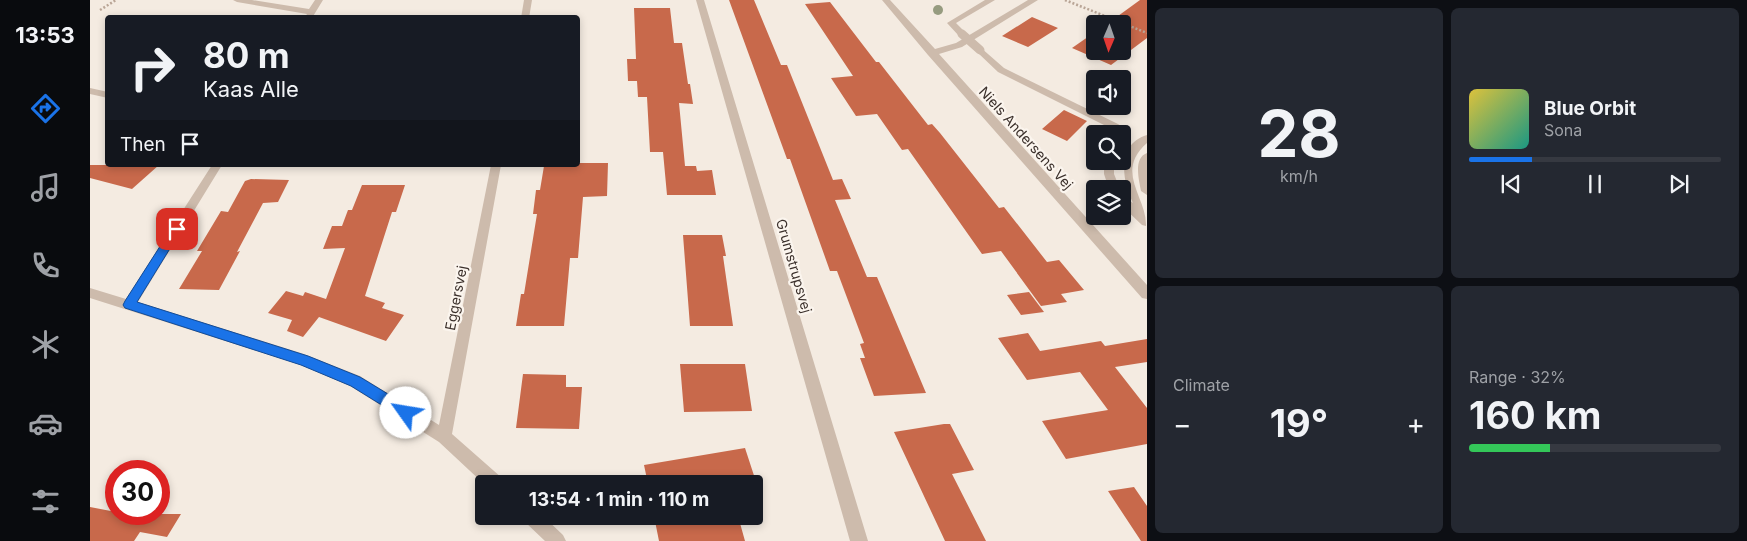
<!DOCTYPE html>
<html lang="en">
<head>
<meta charset="utf-8">
<style>
	:root { --surface:#171b24; --page:#242831; --text:#f1f3f6; --muted:#9ea1a6; --line:#363941; --accent:#1a73e8 }
	body { margin:0; font-family:Inter,sans-serif; background:var(--page); color:var(--text); height:100vh; display:flex; flex-direction:column; font-size:19px; white-space:nowrap }
	* { box-sizing:border-box; margin:0 }
	p { font-size:16px; color:var(--muted) }
	.icon { flex:none; width:28px; height:28px; fill:none; stroke:currentColor; stroke-width:2; stroke-linecap:round; stroke-linejoin:round }
	.map { position:relative; flex:1; overflow:hidden }
	.side { display:flex; flex-direction:column; gap:8px; padding:8px; background:#0d0f14; width:600px }
	.side>* { flex:none }
	.top-card { position:absolute; left:15px; top:15px; width:475px; height:152px; border-radius:5px; box-shadow:0 2px 8px #0003; background:#171b24; color:var(--text); overflow:hidden }
	.needle { width:32px; rotate:182deg }
	.tools { position:absolute; left:996px; top:15px; display:grid; gap:10px }
	.tools a { display:grid; place-items:center; width:45px; height:45px; border-radius:5px; background:var(--surface); box-shadow:0 2px 8px #0003; font-size:25px }
	.speed { position:absolute; left:15px; top:460px; display:flex; gap:10px; font-size:25px; font-weight:700; text-align:center }
	.speed>* { display:grid; place-content:center; width:65px; height:65px; border-radius:50%; background:var(--surface); box-shadow:0 2px 8px #0003; line-height:1 }
	.speed .limit { border:8px solid #d22; background:#fff; color:#111 }
	.pin { position:absolute; display:grid; place-items:center; width:42px; height:42px; color:#fff; margin:-21px; border-radius:10px; box-shadow:0 2px 8px #0006 }
	.me { position:absolute; width:55px; margin:-28px; rotate:302deg; stroke-linejoin:round; filter:drop-shadow(0 0 4px #0008) }
	.turn { display:flex; align-items:center; gap:18px; height:105px; padding:0 15px; font-size:22px }
	.turn .icon { width:65px; height:65px; stroke-width:2.5 }
	.turn b { display:block; font-size:35px; line-height:42px }
	.then { display:flex; align-items:center; height:48px; padding:0 15px; background:#0003; gap:10px; font-size:19px }
	.big { font-size:38px; font-weight:700; line-height:1.1 }
	.side .card { flex:1; display:flex; flex-direction:column; justify-content:center; gap:8px; min-width:0; padding:0 18px; border-radius:8px; background:var(--page) }
	.side .dial { align-items:center; gap:0 }
	.dial b { font-size:65px; line-height:1 }
	.song { display:flex; align-items:center; gap:15px }
	.cover { width:60px; height:60px; border-radius:8px; background:linear-gradient(135deg,hsl(50 70% 55%),hsl(170 70% 35%)) }
	.played { height:5px; border-radius:2px; background:linear-gradient(90deg,var(--accent) 25%,var(--line) 25%) }
	.keys { display:flex; justify-content:space-around; direction:ltr }
	.heat { display:flex; justify-content:space-between; align-items:center; font-size:28px; direction:ltr }
	.charge { height:8px; border-radius:4px; background:linear-gradient(90deg,#34c759 32%,var(--line) 0) }
	.side .tiles { flex:1; display:grid; gap:8px; grid-template-columns:repeat(2,1fr) }
	.trip { position:absolute; left:385px; top:475px; width:288px; height:50px; border-radius:5px; background:var(--surface); box-shadow:0 2px 8px #0003; font-weight:700; line-height:50px; text-align:center }
	main { display:flex; flex:1; min-height:0 }
	.menu { display:flex; flex-direction:column; width:90px; justify-content:space-around; align-items:center; background:#090b0e; color:var(--muted) }
	.menu .icon { width:35px; height:35px }
	.menu .current { color:var(--accent) }
	.menu b { font-size:22px; color:var(--text) }
	.map>svg:first-child { display:block }
</style>
</head>
<body>
<main>
<nav class="menu">
<b>13:53</b>
<svg class="icon current" aria-label="directions" viewBox="0 0 24 24"><path d="M12 3l9 9-9 9-9-9zM9 14v-3h6M13 9l2 2-2 2"/></svg>
<svg class="icon" aria-label="music" viewBox="0 0 24 24"><path d="M9 18V5l10-2v13"/><circle cx="6" cy="18" r="3"/><circle cx="16" cy="16" r="3"/></svg>
<svg class="icon" aria-label="phone" viewBox="0 0 24 24"><path d="M5 4h4l2 5-3 2q2 4 5 5l2-3 5 2v4C11 20 4 13 5 4z"/></svg>
<svg class="icon" aria-label="climate" viewBox="0 0 24 24"><path d="M12 3v18M4 7l16 10M4 17L20 7"/></svg>
<svg class="icon" aria-label="car" viewBox="0 0 24 24"><path d="M5 17H2v-5l4-1 3-4h7l3 4 3 1v5h-3M9 17h6M6 11h13"/><circle cx="7" cy="17" r="2"/><circle cx="17" cy="17" r="2"/></svg>
<svg class="icon" aria-label="filters" viewBox="0 0 24 24"><path d="M4 7h16M4 17h16"/><circle cx="9" cy="7" r="2"/><circle cx="15" cy="17" r="2"/></svg>
</nav>
<div class="map">
<svg width="1057" height="541" viewBox="0 0 1057 541">
	<rect width="100%" height="100%" fill="#f4ebe1"/>
	<path fill="#c8694b" d="M639,0H664L691,65H697L743,180L752,179L761,199L745,200L777,277H787L836,393L784,396L770,358H775L770,344L774,343L747,271H740L700,159H697Z
		M1050,0H1057V38L1021,65L982,48L1005,32V51H1032V24H1017Z
		M740,2L786,62H789L838,125L842,124L850,133L909,208L914,207L957,262L969,260L994,290L971,294L977,302L951,306L911,251L892,254L818,149L812,150L787,114L766,116L741,78L763,76L715,4Z
		M544,8H580L584,43H592L598,84H600L603,104L589,103L595,166H606L607,171L622,170L626,195H577L573,152H560L557,97H548L547,81H538L537,59H546Z
		M942,17L968,28L938,47L912,36Z
		M974,110L997,121L977,141L952,129Z
		M488,163H518L517,196L493,197L488,258H480L474,326H426L431,294H434L447,214H443L446,190H450L454,166H488Z
		M0,165H69L42,189L0,178Z
		M161,179L199,180L188,202L173,203L147,252L150,251L129,290L89,289L112,251H107L131,211L138,212L155,181Z
		M272,185H315L306,212H302L275,296L295,303L292,308L314,315L296,341L229,317L213,337L197,331L202,320L178,313L196,291L213,296L215,292L236,299L255,248L233,249L242,226H252L258,210H262Z
		M593,235H632L636,256H633L643,326H600Z
		M939,292L954,312L931,315L917,295Z
		M938,333L950,351L1011,341L1015,346L1057,339V362L1025,367L1057,408V444L976,459L952,421L1018,410L990,372L937,380L908,338Z
		M590,364H655L662,411L594,412Z
		M433,374L476,375V387H492L489,429L426,428Z
		M854,424H860L884,470L862,474L896,541H855L804,432Z
		M655,448L672,500L664,502V484H558L554,465Z
		M1044,487L1057,506V541H1051L1018,491Z
		M0,507L26,512V514H91L77,537L50,532L44,541H0Z
		M564,516H648L655,541H569Z"/>
	<g fill="none" stroke-linecap="round" stroke-linejoin="round">
		<path stroke="#b9a596" stroke-width="2.5" stroke-dasharray="2 2" stroke-linecap="butt" d="M975,0L1057,33
			M10,10L26,0"/>
		<path fill="#cdbbac" fill-rule="evenodd" d="M143,0H162L219,9L225,0H233L222,18H214L217,14L147,2Z
			M434,0H442L439,18H431Z
			M606,0H614L778,541H760Z
			M792,0H800L845,49L866,43L938,0H948L872,47L849,54L1057,285V299L1052,298L838,55Z
			M895,0H905L866,23L875,32V36H869L857,23Z
			M890,47L914,68L1028,124L1035,129L1037,135L1032,138V134H1027L1020,128L908,72L887,52V48Z
			M0,88L18,92V98L0,94Z
			M1057,135V143C1024,172 1057,197 1056,226L1052,225L1032,206V195L1043,203C1032,181 1026,144 1057,135Z
			M1057,153V195L1051,191C1049,180 1043,158 1057,153Z
			M1014,161H1024V174L1030,189H1019L1014,174Z
			M122,165H132L48,302L214,354L270,376L349,425L401,165H411L362,434L412,478L414,484H394L349,442L260,386L211,365L0,298V288L36,299Z
			M433,516H453L473,535L476,541H455L435,522Z"/>
		<path stroke="#cdbbac" stroke-width="9" d="M872,34L890,50"/>
	</g>
	<circle fill="#969b7f" cx="848" cy="10" r="5"/>
	<path fill="#1a73e8" stroke="#114b97" d="M87,225L92,229L47,302L218,356L270,377L321,408L323,413L321,417L316,419L311,417L261,386L211,365L35,308L33,305L35,301L83,226Z"/>
	<g text-anchor="middle" stroke-width="4.5" stroke-linejoin="round" paint-order="stroke">
		<g font-size="14" fill="#3b302b" stroke="#fbf5ee">
			<text transform="translate(936 138) rotate(48)" y="5">Niels Andersens Vej</text>
			<text transform="translate(704 266) rotate(74)" y="5">Grumstrupsvej</text>
			<text transform="translate(366 298) rotate(-79)" y="5">Eggersvej</text>
		</g>
	</g>
</svg>
<div class="tools">
<a><svg class="needle" viewBox="-14 -14 28 28"><path d="M0-13l5 13h-10z" fill="#e53935"/><path d="M0 13l5-13h-10z" fill="#9ea1a6"/></svg></a>
<a><svg class="icon" aria-label="sound" viewBox="0 0 24 24"><path d="M4 9h4l5-4v14l-5-4H4zM17 9q2 3 0 6"/></svg></a>
<a><svg class="icon" aria-label="search" viewBox="0 0 24 24"><circle cx="10" cy="10" r="6"/><path d="M15 15l6 6"/></svg></a>
<a><svg class="icon" aria-label="layers" viewBox="0 0 24 24"><path d="M12 4l9 5-9 5-9-5zM3 14l9 5 9-5"/></svg></a>
</div>
<div class="speed"><div class="limit">30</div></div>
<div class="pin" style="left:87px;top:229px;background:#d93025"><svg class="icon" aria-label="arrive" viewBox="0 0 24 24"><path d="M6 21V4h12l-3 4 3 4H6"/></svg></div>
<svg class="me" style="left:316px;top:413px" viewBox="-20 -20 40 40"><circle r="19" fill="#fff"/><path d="M0-13L10 11 0 6-10 11z" fill="#1a73e8"/></svg>
<div class="trip">13:54 · 1 min · 110 m</div>
<div class="top-card">
<div class="turn"><svg class="icon" aria-label="right" viewBox="0 0 24 24"><path d="M7 20v-9h11M14 6l5 5-5 5"/></svg><div><b>80 m</b>Kaas Alle</div></div>
<div class="then">Then<svg class="icon" aria-label="arrive" viewBox="0 0 24 24"><path d="M6 21V4h12l-3 4 3 4H6"/></svg></div>
</div>
</div>
<section class="side">
<div class="tiles">
<div class="card dial"><b>28</b><p>km/h</p></div>
<div class="card">
<div class="song"><i class="cover"></i><div><b>Blue Orbit</b><p>Sona</p></div></div>
<div class="played"></div>
<div class="keys"><svg class="icon" aria-label="previous" viewBox="0 0 24 24"><path d="M18 5L8 12l10 7zM5 5v14"/></svg><svg class="icon" aria-label="pause" viewBox="0 0 24 24"><path d="M8 5v14M16 5v14"/></svg><svg class="icon" aria-label="next" viewBox="0 0 24 24"><path d="M6 5l10 7-10 7zM19 5v14"/></svg></div>
</div>
<div class="card"><p>Climate</p>
<div class="heat"><a>−</a><b class="big">19°</b><a>+</a></div>
</div>
<div class="card"><p>Range · 32%</p><b class="big">160 km</b><div class="charge"></div></div>
</div>
</section>
</main>
</body>
</html>
